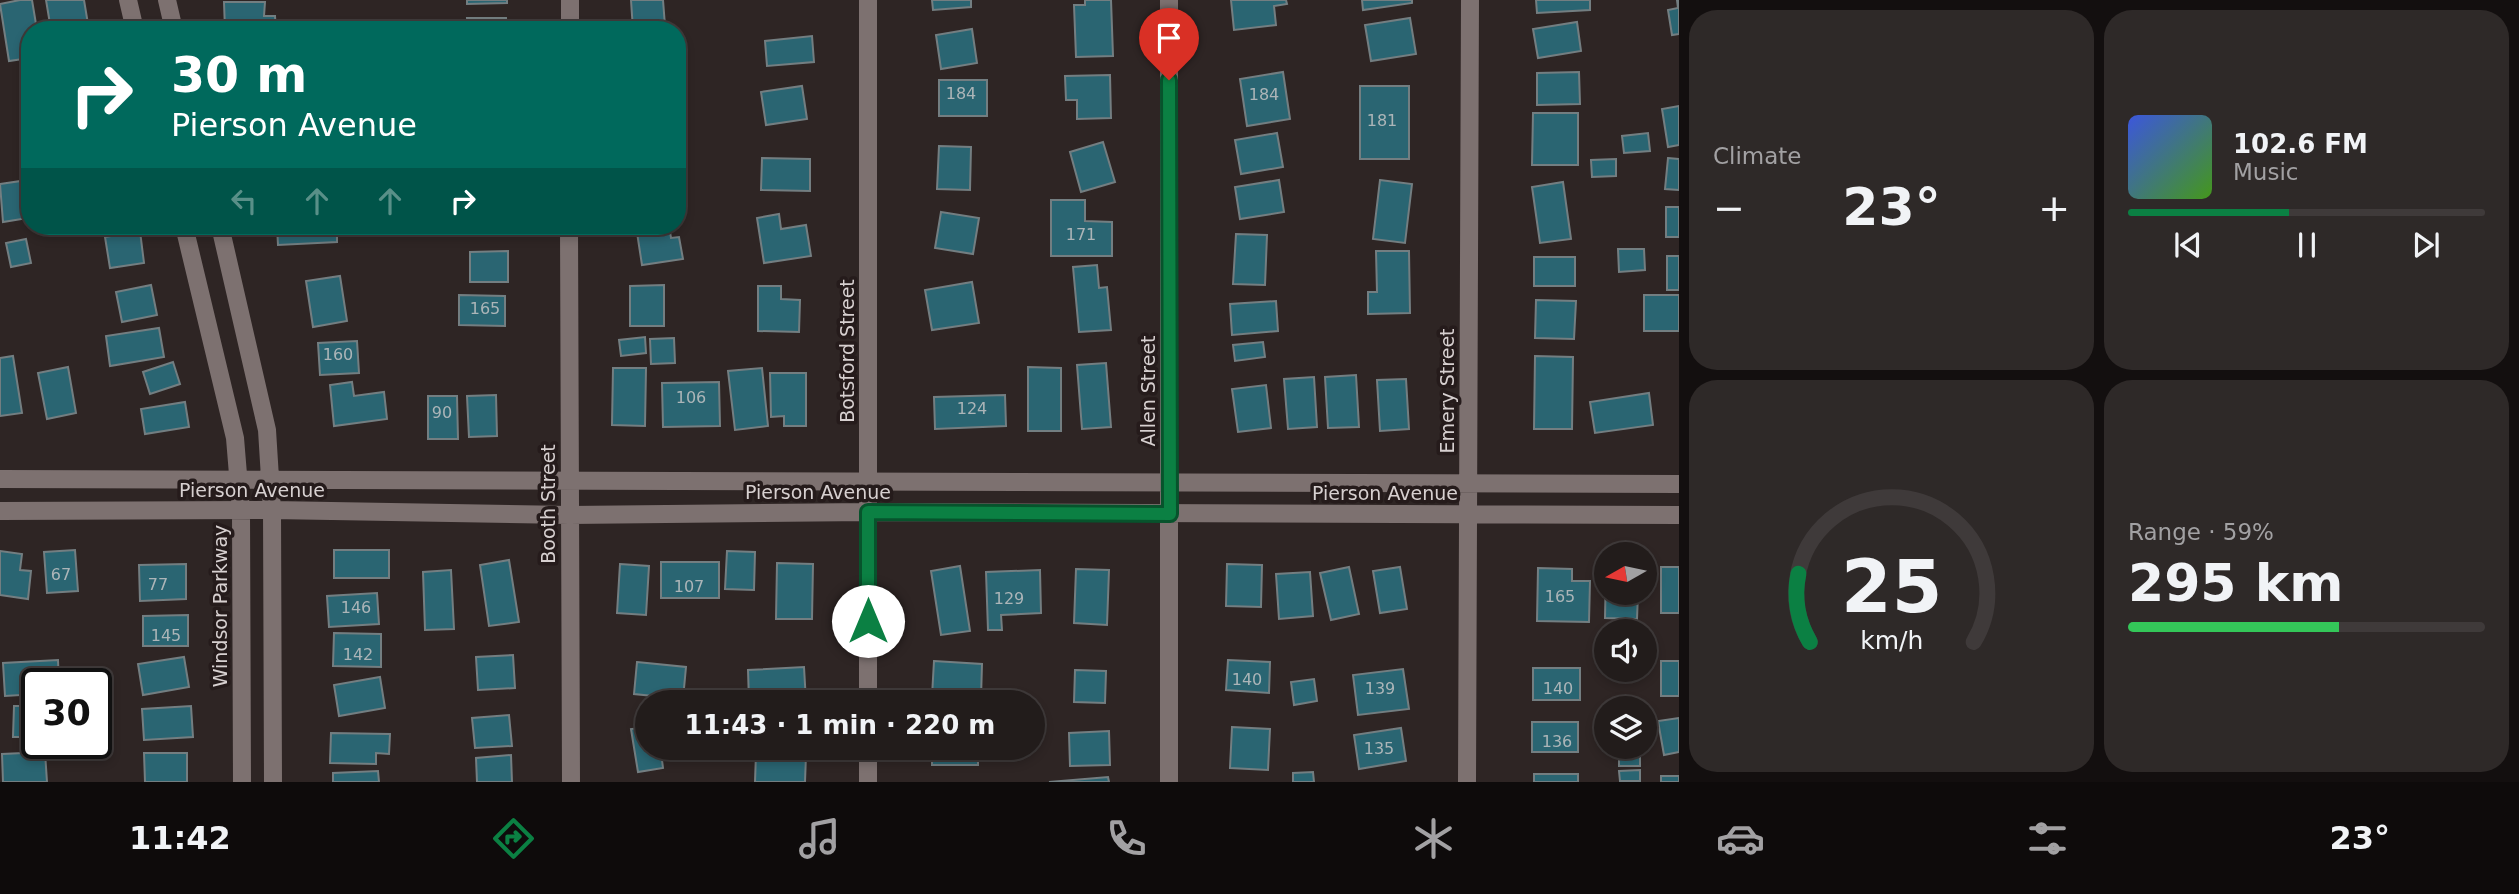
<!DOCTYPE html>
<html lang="en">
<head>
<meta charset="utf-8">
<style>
	:root { --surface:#221c1b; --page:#2e2928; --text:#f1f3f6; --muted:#a2a1a3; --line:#3f3a3a; --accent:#0b8043 }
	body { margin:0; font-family:"DejaVu Sans",sans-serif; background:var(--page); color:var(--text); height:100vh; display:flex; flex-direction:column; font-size:26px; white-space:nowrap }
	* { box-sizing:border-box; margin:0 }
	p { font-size:23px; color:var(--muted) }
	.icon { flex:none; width:38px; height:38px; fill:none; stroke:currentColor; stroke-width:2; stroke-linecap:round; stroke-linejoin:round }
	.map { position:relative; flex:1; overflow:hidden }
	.panel { display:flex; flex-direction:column; gap:10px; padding:10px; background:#130f0f; width:840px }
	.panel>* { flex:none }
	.top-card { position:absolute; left:21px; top:21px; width:665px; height:214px; border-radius:28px; box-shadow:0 4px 10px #0003,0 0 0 2px var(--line); background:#00695c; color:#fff; overflow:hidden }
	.needle { width:46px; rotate:261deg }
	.controls { position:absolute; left:1594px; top:542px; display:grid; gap:14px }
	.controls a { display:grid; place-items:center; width:63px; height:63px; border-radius:50%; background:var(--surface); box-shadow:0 4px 10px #0003,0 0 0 2px var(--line); font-size:35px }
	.speed { position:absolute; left:21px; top:668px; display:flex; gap:14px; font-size:35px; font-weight:700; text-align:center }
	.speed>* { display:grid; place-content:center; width:91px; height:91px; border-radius:50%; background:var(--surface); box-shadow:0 4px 10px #0003,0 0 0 2px var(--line); line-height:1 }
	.speed .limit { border:4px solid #111; border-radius:10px; background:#fff; color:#111 }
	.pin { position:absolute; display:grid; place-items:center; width:60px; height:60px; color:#fff; margin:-72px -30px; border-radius:50% 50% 50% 0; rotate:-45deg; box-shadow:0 0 7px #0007 }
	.pin .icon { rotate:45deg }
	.me { position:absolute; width:77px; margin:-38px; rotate:0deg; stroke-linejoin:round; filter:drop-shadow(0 0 5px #0008) }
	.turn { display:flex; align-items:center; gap:24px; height:147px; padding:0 35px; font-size:32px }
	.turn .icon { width:91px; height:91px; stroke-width:2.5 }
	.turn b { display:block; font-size:49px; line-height:60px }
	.lanes { display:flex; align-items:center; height:66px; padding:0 35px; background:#0003; justify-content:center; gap:35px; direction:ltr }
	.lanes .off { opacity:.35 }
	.big { font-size:52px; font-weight:700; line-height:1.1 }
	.panel .card { flex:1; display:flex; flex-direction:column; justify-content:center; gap:10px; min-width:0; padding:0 24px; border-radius:28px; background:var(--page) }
	.panel .dial { align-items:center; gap:0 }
	.dial svg { height:182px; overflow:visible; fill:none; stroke:var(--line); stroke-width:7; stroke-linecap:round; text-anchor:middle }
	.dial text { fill:var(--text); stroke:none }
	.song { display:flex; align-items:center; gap:21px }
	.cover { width:84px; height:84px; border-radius:10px; background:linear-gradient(135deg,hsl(230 70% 55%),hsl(100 70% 35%)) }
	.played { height:7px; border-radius:4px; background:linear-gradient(90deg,var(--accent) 45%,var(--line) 45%) }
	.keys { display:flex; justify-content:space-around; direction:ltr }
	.heat { display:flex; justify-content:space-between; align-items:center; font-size:38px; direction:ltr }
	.charge { height:10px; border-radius:5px; background:linear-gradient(90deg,#34c759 59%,var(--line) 0) }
	.panel .tiles { flex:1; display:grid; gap:10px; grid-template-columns:repeat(2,1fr) }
	.trip { position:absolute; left:635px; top:690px; width:410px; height:70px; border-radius:35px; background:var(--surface); box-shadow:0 4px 10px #0003,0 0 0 2px var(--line); font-weight:700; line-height:70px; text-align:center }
	.menu { display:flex; height:112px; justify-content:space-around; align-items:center; background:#0e0b0b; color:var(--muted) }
	.menu .icon { width:49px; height:49px }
	.menu .on { color:var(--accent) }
	.menu b { font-size:32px; color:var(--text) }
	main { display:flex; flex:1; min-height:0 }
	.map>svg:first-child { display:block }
</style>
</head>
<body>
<main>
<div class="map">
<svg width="1679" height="782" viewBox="0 0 1679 782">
	<rect width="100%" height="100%" fill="#2e2524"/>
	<path fill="#2a6572" stroke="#737e81" stroke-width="2" d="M20,0H32L37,30H30V58L9,61L0,4Z
		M46,0H84L89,30H51Z
		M467,0H507V3L467,4Z
		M631,0H663L665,26L633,30Z
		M932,0H971V7L933,10Z
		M1085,0H1111L1113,56L1076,57L1074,5H1085Z
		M1231,0H1286L1287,4L1274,6L1276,25L1234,30Z
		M1362,0H1412V3L1363,10Z
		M1536,0H1590V10L1537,13Z
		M1677,0H1679V34L1672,35L1668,10L1678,8Z
		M224,2H265L264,16H275L276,30H225Z
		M467,18H506L507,30H468Z
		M1410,18L1416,54L1371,61L1365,25Z
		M1577,22L1581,51L1538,58L1533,29Z
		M972,29L977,63L941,69L936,35Z
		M812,36L814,62L767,66L765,41Z
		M677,62H683L686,95L677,96Z
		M1283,72L1290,119L1247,126L1240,79Z
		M1579,72L1580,104L1537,105V73Z
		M1110,75L1111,118L1077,119V100H1066L1065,76Z
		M939,80H987V116H939Z
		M802,86L807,119L766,125L761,92Z
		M1360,86H1409V159H1360Z
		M1679,106V145L1668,147L1662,109Z
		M1533,113H1578V165H1532Z
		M1277,133L1283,167L1241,174L1235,140Z
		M1648,133L1650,151L1624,153L1622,136Z
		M1103,142L1115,182L1081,192L1070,152Z
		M939,146L971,147L970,190L937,189Z
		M762,158L810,159V191L761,190Z
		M1668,158L1679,159V190L1665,189Z
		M1616,159V176L1592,177L1591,160Z
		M1279,180L1284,212L1240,219L1235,187Z
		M1380,180L1412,184L1405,243L1373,239Z
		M21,181L28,218L3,222L0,184Z
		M1563,182L1571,239L1540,243L1532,187Z
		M1051,200H1085V221L1112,222V256H1051Z
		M1666,207H1679V237H1666Z
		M941,212L979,218L973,254L935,248Z
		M779,214L781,229L806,225L811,256L764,263L757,218Z
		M277,226H337V242L278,245Z
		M478,226H508V231L478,233Z
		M636,226H669L671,238L679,237L683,259L642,265Z
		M140,231L144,263L110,268L105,237Z
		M1236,234L1267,235L1265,285L1233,284Z
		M26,239L31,263L11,267L6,243Z
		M1618,249H1644L1645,270L1619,272Z
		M508,251V282H470V252Z
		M1376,251H1409L1410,313L1368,314V292H1377Z
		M1667,256H1679V290H1667Z
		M1534,257H1575V286H1534Z
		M1097,265L1099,288L1107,287L1111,330L1079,332L1073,267Z
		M340,276L347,321L313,327L306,281Z
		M972,282L979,323L932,330L925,290Z
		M151,285L157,315L122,322L116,292Z
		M664,285V326H630V286Z
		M758,286H781V299L800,300L799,332L758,331Z
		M459,295L505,296V326L459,325Z
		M1644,295H1679V331H1644Z
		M1536,300L1576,301L1574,339L1535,338Z
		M1276,301L1278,331L1232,335L1230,304Z
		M159,328L164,357L110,366L106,336Z
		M645,337L646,353L621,356L619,340Z
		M674,338L675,363L651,364L650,339Z
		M357,341L359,373L320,375L318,343Z
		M1263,342L1265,357L1235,361L1233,345Z
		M13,356L22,413L0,416V358Z
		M1535,356L1573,357L1572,429H1534Z
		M173,362L180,384L150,394L143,372Z
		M1106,363L1111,427L1082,429L1077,365Z
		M68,367L76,413L47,419L38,373Z
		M1028,367L1061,368V431H1028Z
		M613,368H646L645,426L612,425Z
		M762,368L768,426L735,430L728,371Z
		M770,373H806V426H784V416L771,417Z
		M1356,375L1359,427L1328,428L1325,377Z
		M1314,377L1317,427L1288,429L1284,379Z
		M1406,379L1409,429L1380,431L1377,380Z
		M352,382L354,396L384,392L387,419L334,426L330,385Z
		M719,382L720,426L663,427L662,383Z
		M1266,385L1271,428L1238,432L1232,389Z
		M1649,393L1653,425L1595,433L1590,402Z
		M496,395L497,436L469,437L467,396Z
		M1005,395L1006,426L935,429L934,397Z
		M428,396H457L458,439H428Z
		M185,402L189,427L145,434L141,409Z
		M75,550L78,591L47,593L44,552Z
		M334,550H389V578H334Z
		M0,551L22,554L20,570L31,571L28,599L0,595Z
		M727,551L755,552L754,590L725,589Z
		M509,560L519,622L489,626L480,565Z
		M661,562H719V598H661Z
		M777,563L813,564L812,619H776Z
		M186,564V599L140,601L139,565Z
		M620,564L649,566L646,615L617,613Z
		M1227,564L1262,565L1261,607L1226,606Z
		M960,566L970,631L941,635L931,571Z
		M1349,567L1359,614L1331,620L1320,573Z
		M1400,567L1407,609L1380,613L1373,571Z
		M1661,567H1679V613H1661Z
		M1538,568L1572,569V581H1590L1589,622L1537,621Z
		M1606,568V593H1638L1637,619L1605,618Z
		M1076,569L1109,570L1107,625L1074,623Z
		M451,570L454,629L425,630L423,572Z
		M1040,570L1041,613L1001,615L1002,630H988L986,572Z
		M1310,572L1313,616L1279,619L1276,574Z
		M377,593L379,624L329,627L327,596Z
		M188,615V646H143V616Z
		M334,633L381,634V667L333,666Z
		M513,655L515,688L478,690L476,657Z
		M184,657L189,687L143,695L138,664Z
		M58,660L59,684H37V694L5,696L3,663Z
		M1228,660L1270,662L1269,693L1226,690Z
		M934,661L982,664L981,698L932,696Z
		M1661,661H1679V696H1661Z
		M637,662L686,667L683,699L634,694Z
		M804,667L806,702H749L748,670Z
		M1533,668H1580V700H1533Z
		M1403,669L1409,709L1358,715L1353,675Z
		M1075,670L1106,671L1105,703L1074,702Z
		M380,677L385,708L339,716L334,685Z
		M1314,679L1317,701L1294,705L1291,682Z
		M14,706H37V737H13Z
		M191,706L193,737L144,740L142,709Z
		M509,715L512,746L475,748L472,718Z
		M1679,718V752L1664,755L1658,721Z
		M1532,722H1578V752H1532Z
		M648,727V747H682L684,756L662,760L663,768L638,772L631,729Z
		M1232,727L1270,729L1268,770L1230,768Z
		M1401,728L1406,761L1359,769L1354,735Z
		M1109,731L1110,765L1070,766L1069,733Z
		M331,733L390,734L389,754L376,753V764L330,763Z
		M932,747H978V765H932Z
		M45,752L47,782H3L2,754Z
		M144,753H187V782H145Z
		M756,753L806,755L805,782H755Z
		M511,755L512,782H477L476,758Z
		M1619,755H1640V766H1619Z
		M1640,770V781H1620L1619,771Z
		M378,771L379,782H333V773Z
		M1313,772L1314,782H1293V773Z
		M1534,774H1578V782H1534Z
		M1661,776H1679V782H1661Z
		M1108,777L1109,782H1049Z"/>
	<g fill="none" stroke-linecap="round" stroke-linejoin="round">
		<path stroke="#7d7170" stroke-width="18" d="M128,0L135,30
			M167,0L174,30
			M1169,0V782
			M570,30V0
			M184,226L235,438L241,511L242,782
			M220,226L267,430L272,510L273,782
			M569,226L571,782
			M0,479L1679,484
			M0,511L272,510L569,515L868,512L1679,515
			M868,702V0
			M868,782V747
			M1467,782L1470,0"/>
	</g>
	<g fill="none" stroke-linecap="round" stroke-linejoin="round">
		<g stroke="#07532c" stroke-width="18">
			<path id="route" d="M868,621V512L1170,514L1169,80"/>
		</g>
		<use href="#route" stroke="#0b8043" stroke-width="12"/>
	</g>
	<g text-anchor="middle" stroke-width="7" stroke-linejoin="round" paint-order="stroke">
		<g font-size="16" fill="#acb5b8">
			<text x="961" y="99">184</text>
			<text x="1264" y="100">184</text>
			<text x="1382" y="126">181</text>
			<text x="1081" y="240">171</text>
			<text x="485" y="314">165</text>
			<text x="338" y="360">160</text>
			<text x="691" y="403">106</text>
			<text x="972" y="414">124</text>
			<text x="442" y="418">90</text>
			<text x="61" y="580">67</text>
			<text x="158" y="590">77</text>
			<text x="689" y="592">107</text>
			<text x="1560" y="602">165</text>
			<text x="1009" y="604">129</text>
			<text x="356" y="613">146</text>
			<text x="166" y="641">145</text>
			<text x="358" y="660">142</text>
			<text x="1247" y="685">140</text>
			<text x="1380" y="694">139</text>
			<text x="1558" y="694">140</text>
			<text x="1557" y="747">136</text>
			<text x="1379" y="754">135</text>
		</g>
		<g font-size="19" fill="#d7d0d0" stroke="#251b1b">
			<text transform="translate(847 351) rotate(-90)" y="7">Botsford Street</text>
			<text transform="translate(1148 391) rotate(-90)" y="7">Allen Street</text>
			<text transform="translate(1447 391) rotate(-90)" y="7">Emery Street</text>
			<text x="252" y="497">Pierson Avenue</text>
			<text x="818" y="499">Pierson Avenue</text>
			<text x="1385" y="500">Pierson Avenue</text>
			<text transform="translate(548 504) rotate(-90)" y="7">Booth Street</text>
			<text transform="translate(220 606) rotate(-90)" y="7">Windsor Parkway</text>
		</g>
	</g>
</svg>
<div class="controls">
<a><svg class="needle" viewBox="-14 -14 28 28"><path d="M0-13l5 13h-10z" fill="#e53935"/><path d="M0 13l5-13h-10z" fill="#a2a1a3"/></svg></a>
<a><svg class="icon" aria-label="sound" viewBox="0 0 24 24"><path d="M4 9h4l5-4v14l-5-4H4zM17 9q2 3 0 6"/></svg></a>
<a><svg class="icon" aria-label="layers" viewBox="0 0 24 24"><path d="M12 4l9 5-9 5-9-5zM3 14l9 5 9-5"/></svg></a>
</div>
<div class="speed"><div class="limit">30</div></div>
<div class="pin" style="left:1169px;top:80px;background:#d93025"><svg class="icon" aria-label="arrive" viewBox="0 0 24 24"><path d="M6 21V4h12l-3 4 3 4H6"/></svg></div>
<svg class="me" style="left:868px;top:621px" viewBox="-20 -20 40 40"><circle r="19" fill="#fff"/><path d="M0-13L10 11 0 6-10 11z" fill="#0b8043"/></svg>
<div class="trip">11:43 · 1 min · 220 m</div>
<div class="top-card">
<div class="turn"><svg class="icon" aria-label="right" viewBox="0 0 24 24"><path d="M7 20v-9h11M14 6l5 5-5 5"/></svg><div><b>30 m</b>Pierson Avenue</div></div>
<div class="lanes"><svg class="icon off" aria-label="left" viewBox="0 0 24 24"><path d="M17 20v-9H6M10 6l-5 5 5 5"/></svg><svg class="icon off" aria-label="ahead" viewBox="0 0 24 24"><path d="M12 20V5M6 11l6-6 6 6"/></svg><svg class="icon off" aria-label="ahead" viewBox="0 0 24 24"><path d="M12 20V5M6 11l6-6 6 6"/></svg><svg class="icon" aria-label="right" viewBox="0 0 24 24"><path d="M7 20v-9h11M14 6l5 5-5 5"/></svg></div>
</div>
</div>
<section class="panel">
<div class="tiles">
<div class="card"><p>Climate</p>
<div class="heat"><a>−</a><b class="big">23°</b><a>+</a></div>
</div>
<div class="card">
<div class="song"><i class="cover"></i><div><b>102.6 FM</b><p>Music</p></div></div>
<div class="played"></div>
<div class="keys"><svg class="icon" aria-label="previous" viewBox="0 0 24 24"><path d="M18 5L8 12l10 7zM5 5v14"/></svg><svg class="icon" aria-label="pause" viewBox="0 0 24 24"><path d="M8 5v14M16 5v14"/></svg><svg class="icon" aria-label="next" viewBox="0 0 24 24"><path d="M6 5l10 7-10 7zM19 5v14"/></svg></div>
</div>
<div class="card dial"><svg viewBox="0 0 100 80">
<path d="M14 69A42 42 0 1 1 86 69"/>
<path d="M14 69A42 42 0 0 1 9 39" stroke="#0b8043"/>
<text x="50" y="56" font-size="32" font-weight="700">25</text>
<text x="50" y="72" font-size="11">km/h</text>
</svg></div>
<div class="card"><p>Range · 59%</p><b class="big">295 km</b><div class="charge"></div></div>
</div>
</section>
</main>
<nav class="menu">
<b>11:42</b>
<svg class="icon on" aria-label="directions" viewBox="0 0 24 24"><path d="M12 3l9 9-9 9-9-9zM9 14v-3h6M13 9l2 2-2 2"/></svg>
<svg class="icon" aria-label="music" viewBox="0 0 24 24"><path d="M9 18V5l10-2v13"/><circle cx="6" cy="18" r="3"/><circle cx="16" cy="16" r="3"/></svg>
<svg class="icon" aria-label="phone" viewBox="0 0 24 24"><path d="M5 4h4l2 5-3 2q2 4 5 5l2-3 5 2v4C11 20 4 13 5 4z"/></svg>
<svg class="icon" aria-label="climate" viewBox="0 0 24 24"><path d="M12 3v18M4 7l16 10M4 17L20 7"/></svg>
<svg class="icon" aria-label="car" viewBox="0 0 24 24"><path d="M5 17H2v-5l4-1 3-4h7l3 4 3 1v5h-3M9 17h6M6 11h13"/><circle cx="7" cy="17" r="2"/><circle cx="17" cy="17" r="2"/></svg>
<svg class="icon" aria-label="filters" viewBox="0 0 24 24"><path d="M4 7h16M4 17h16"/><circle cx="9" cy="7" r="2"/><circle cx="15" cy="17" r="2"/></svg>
<b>23°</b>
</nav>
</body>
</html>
